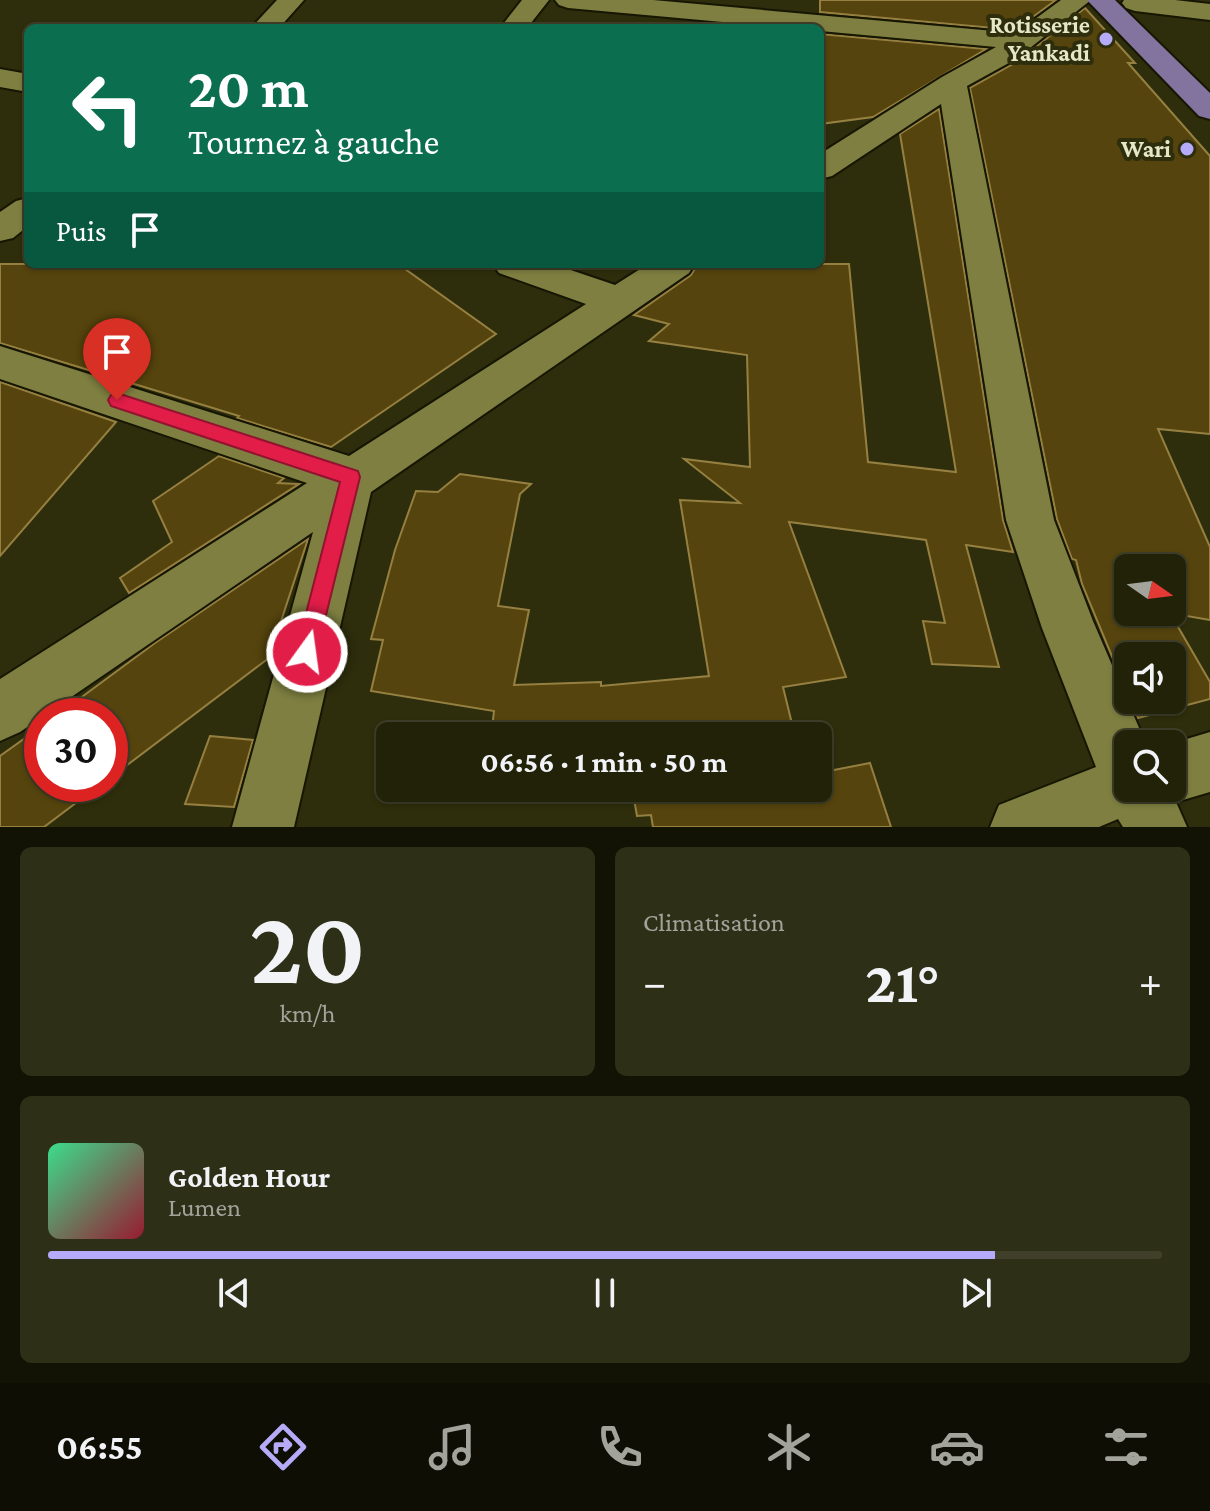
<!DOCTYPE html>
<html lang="fr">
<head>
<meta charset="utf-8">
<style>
	:root { --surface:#222209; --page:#2e2f17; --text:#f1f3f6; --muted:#a2a49c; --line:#3f3f2a; --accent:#b6abf8 }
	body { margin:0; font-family:"Crimson Pro",serif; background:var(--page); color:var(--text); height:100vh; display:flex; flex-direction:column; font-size:30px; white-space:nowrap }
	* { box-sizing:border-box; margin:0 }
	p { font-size:26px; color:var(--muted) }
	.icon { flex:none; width:44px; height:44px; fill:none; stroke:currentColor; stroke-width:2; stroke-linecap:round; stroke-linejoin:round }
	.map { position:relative; height:827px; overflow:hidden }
	.panel { display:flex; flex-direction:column; gap:20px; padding:20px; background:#131305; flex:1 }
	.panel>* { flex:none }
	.banner { position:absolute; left:24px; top:24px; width:800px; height:244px; border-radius:12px; box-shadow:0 2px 6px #0004,0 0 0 2px var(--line); background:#0b6e4f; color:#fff; overflow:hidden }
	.needle { width:52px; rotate:104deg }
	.controls { position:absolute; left:1114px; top:554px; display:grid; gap:16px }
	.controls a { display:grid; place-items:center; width:72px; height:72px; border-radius:12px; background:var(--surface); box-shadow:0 2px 6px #0004,0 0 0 2px var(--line); font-size:40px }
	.speed { position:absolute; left:24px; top:698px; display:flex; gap:16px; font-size:40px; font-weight:700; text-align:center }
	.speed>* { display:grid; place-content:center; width:104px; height:104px; border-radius:50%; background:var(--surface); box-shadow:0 2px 6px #0004,0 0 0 2px var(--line); line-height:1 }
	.speed .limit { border:12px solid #d22; background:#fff; color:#111 }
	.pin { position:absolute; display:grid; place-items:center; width:68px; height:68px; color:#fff; margin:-82px -34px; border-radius:50% 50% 50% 0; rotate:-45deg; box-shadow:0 0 8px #0007 }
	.pin .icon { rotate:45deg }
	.me { position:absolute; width:88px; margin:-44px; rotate:14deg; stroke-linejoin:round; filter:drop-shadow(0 0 6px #0008) }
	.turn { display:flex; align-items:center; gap:28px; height:168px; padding:0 32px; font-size:36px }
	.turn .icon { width:104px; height:104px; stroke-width:2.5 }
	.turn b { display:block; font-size:56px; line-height:68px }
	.then { display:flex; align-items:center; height:76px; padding:0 32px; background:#0003; gap:16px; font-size:30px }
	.big { font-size:60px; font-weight:700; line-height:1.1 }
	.panel .widget { flex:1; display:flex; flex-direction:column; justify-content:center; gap:12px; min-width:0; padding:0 28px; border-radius:12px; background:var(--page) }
	.panel .dial { align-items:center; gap:0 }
	.dial b { font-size:104px; line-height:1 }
	.song { display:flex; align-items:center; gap:24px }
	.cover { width:96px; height:96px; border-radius:12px; background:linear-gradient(135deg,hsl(150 70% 55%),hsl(350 70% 35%)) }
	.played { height:8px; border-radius:4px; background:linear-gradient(90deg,var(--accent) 85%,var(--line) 85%) }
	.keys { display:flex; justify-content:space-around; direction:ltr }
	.heat { display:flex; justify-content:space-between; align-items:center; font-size:44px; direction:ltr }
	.panel .tiles { flex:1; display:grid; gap:20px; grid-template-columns:1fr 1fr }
	.widget:last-child { grid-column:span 2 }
	.trip { position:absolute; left:376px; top:722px; width:456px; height:80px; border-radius:12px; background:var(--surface); box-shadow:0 2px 6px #0004,0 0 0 2px var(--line); font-weight:700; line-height:80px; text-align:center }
	.menu { display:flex; height:128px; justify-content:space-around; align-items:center; background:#0e0e04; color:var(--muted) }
	.menu .icon { width:56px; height:56px }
	.menu .active { color:var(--accent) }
	.menu b { font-size:36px; color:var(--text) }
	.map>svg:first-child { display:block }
</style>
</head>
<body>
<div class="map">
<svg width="1210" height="827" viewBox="0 0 1210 827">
	<rect width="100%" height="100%" fill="#2e2e0c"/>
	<path fill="#55440d" stroke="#968041" stroke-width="2" fill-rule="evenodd" d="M820,0H1056L1015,30L820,12Z
		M1085,8L1135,63H1128L1210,156V434L1158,429L1210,547V620L1170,613L1210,682V699L1138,718L1130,700H1172V656H1128V695L1082,584L1076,560L1072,559L1057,519L970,88L1018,61ZM1128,568H1172V612H1128Z
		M820,34L986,49L873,117L820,124Z
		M939,109L1003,520L1013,552L966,545L999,667L932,664L923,621L945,623L926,540L789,522L846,677L783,687L795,736H491L494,711L371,691L383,640L371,639L395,550L416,491L438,492L460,474L531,484L520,494L498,606L529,610L514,685L601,682V686L709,676L680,500L740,503L684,459L750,467L747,355L649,341L669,324L634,315L691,275L698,264H849L868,462L956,472L900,134Z
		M0,264H398L496,334L331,447L237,418L239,416L0,343Z
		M0,382L116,422L0,556Z
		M219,456L284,478L278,483L299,484L129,593L120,578L172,542L153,501Z
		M308,539L269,658L110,778V716H56L155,643Z
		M42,726V784H101L44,827H0V756Z
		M210,736L253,740L234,807L185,804Z
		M870,763L891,827H653L651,815L637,816L632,788H818V773Z"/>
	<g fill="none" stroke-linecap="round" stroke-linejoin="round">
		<g stroke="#161603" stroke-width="4">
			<path id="minor" d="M277,0H304L279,28H251Z
				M522,0H549L527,28H500Z
				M555,0H653L1016,33L1061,0H1091L1016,59L967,86L1054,520L1093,621L1146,744H1128V788H1172V744H1170L1210,732V792L1176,802L1187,827H1123L1118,819L1099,827H990L999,805L1096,767L1042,628L1006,520L941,104L832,176L820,179V154L942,77L996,47L820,31V28H788L568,8L559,5Z
				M1124,0H1175L1210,4V20L1135,11L1126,8L1122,3Z
				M0,69L28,74V92L0,87Z
				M28,198V226L13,238L0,241V212L16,201Z
				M493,264H553L615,285L648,264H695L689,273L371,492L294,827H232L313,532L20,732L0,741V679L307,483L0,379V346L349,456L586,304L499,273Z"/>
		</g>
		<g stroke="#161603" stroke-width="4">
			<path id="major" d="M1087,0H1115L1210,93V119L1199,116Z"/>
		</g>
		<use href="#minor" fill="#7e7f40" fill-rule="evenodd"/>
		<use href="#major" fill="#82749e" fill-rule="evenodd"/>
	</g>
	<path fill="#e11d48" stroke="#92132f" stroke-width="2" d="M117,393L358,471L360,477L315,660L307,664L299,660L296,652L340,482L111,406L108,400L111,395Z"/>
	<g fill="#b6abf8" stroke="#2e2e0c" stroke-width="3">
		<circle cx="1106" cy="39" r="8"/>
		<circle cx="1187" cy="149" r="8"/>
	</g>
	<g text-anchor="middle" stroke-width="8" stroke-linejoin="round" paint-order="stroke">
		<g font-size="24" font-weight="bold" fill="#e5e7c6" stroke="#2e2e0c" text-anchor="end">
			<text x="1090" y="33">Rotisserie<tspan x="1090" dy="28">Yankadi</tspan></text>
			<text x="1171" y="157">Wari</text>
		</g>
	</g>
</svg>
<div class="controls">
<a><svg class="needle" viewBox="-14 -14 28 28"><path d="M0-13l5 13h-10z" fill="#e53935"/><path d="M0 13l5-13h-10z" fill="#a2a49c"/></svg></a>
<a><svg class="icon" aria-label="sound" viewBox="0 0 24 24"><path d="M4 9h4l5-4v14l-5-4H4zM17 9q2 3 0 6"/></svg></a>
<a><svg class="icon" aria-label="search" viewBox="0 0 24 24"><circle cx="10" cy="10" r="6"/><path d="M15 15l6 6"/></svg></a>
</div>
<div class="speed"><div class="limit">30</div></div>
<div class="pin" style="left:117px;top:400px;background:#d93025"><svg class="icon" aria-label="arrive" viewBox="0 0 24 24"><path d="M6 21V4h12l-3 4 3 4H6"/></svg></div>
<svg class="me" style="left:307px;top:652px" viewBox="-20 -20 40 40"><circle r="17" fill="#e11d48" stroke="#fff" stroke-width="3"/><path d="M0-11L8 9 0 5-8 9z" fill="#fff"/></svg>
<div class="trip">06:56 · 1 min · 50 m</div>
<div class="banner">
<div class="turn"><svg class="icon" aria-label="left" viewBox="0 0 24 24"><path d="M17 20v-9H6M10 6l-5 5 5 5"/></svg><div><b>20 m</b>Tournez à gauche</div></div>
<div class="then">Puis<svg class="icon" aria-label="arrive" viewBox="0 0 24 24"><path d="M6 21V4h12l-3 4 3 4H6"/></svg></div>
</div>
</div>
<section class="panel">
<div class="tiles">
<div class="widget dial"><b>20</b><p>km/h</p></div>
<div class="widget"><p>Climatisation</p>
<div class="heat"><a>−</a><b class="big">21°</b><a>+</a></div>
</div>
<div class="widget">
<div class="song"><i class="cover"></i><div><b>Golden Hour</b><p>Lumen</p></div></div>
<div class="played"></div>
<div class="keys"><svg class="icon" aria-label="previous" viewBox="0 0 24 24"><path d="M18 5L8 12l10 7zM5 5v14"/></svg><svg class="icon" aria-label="pause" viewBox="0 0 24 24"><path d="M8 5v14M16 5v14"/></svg><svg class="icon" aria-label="next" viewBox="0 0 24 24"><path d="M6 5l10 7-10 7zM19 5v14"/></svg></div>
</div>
</div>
</section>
<nav class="menu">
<b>06:55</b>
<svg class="icon active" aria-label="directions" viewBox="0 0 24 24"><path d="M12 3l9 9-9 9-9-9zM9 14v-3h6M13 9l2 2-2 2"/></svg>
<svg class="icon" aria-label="music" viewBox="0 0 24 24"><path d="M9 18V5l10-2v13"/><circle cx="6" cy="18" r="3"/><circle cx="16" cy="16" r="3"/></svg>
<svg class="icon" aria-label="phone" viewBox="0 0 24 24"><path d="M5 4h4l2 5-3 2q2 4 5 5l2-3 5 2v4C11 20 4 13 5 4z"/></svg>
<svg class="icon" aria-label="climate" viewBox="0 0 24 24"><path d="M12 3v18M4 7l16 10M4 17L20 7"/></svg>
<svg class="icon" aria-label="car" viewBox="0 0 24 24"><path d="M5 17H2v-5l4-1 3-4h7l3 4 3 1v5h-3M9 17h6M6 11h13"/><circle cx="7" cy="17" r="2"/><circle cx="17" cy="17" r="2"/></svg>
<svg class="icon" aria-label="filters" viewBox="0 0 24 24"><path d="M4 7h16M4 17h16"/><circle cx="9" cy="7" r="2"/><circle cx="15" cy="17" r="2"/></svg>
</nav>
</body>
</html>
